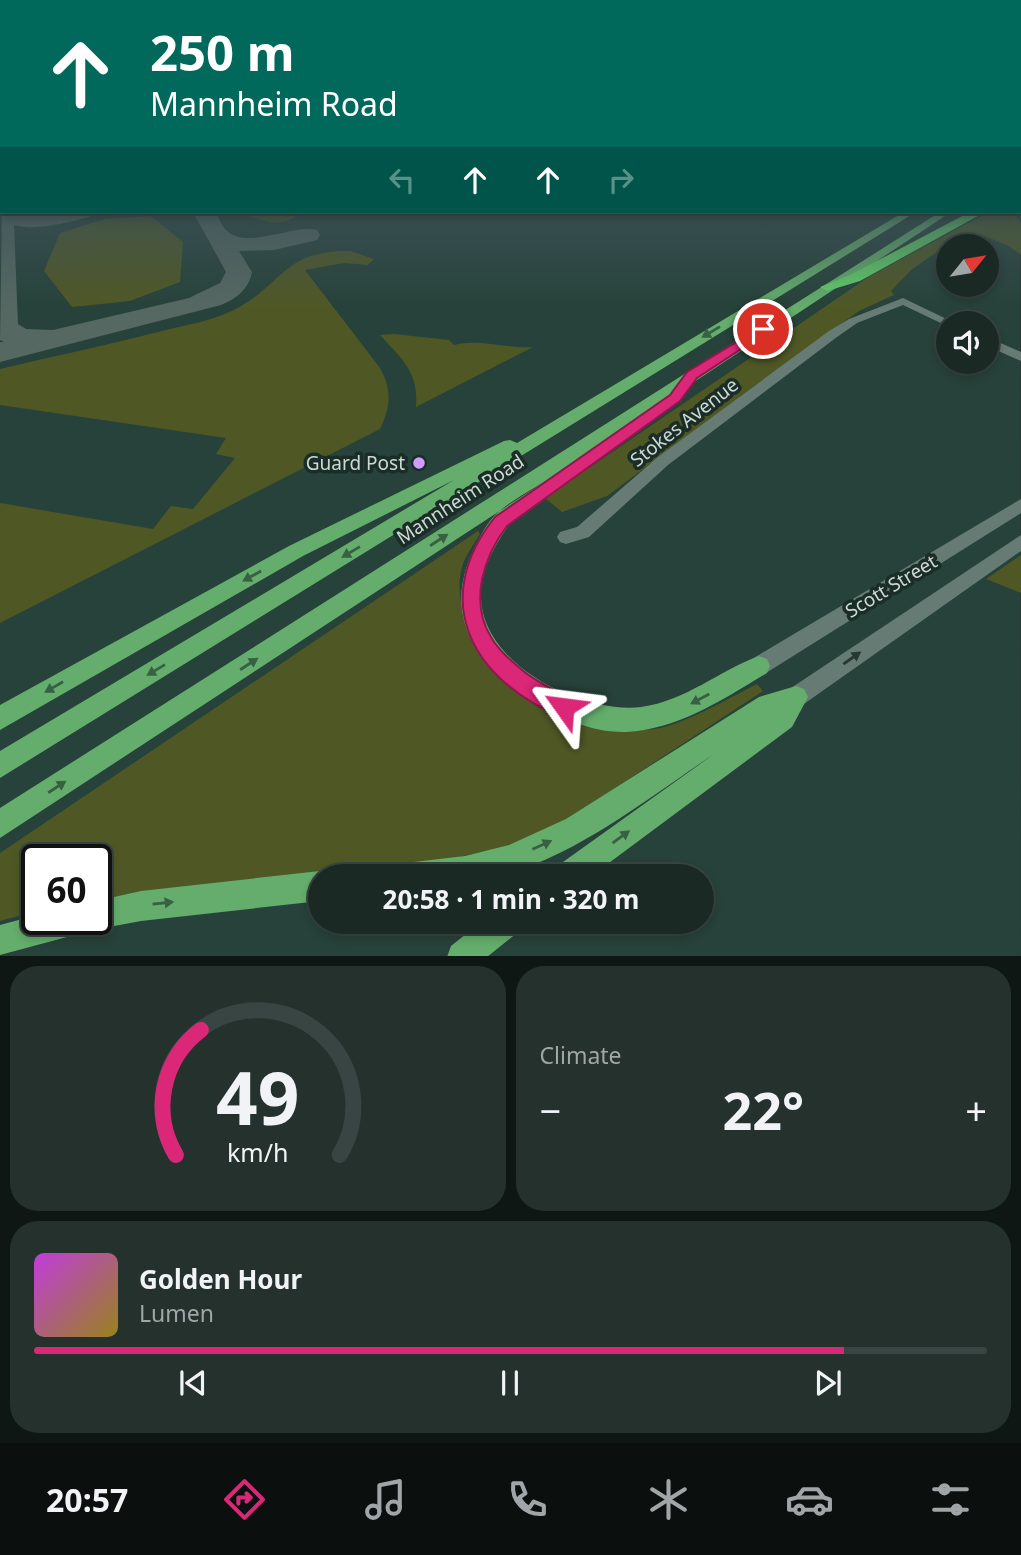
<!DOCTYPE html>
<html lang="en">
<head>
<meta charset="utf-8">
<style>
	:root { --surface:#1b2925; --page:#24312d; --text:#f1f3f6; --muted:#a0a6a7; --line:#394542; --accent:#db2777 }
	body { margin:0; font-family:"Noto Sans",sans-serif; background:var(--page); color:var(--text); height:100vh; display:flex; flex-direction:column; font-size:26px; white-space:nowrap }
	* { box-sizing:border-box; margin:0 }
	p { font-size:23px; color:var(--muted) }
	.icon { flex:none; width:38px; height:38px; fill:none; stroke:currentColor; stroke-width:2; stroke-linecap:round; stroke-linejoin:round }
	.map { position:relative; height:956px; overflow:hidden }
	.details { display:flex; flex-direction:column; gap:10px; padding:10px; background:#0f1714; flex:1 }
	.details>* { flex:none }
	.top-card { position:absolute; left:0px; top:0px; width:1022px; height:214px; box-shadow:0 4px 10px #0003,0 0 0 2px var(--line); background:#00695c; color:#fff; overflow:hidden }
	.needle { width:46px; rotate:60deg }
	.buttons { position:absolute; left:936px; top:234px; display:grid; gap:14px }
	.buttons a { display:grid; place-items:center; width:63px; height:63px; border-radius:50%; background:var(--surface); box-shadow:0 4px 10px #0003,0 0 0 2px var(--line); font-size:35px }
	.speed { position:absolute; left:21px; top:844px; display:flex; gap:14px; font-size:35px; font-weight:700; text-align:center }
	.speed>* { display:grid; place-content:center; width:91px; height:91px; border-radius:50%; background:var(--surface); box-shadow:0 4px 10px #0003,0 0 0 2px var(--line); line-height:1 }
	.speed .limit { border:4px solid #111; border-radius:10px; background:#fff; color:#111 }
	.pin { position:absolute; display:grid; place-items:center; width:60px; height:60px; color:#fff; margin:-30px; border:4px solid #fff; border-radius:50%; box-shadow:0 2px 7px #0007 }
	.me { position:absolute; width:77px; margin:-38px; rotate:301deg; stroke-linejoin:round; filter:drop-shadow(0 0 5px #0008) }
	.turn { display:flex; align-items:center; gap:24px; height:147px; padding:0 35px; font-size:32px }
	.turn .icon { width:91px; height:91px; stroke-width:2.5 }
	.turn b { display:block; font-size:49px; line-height:60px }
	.lanes { display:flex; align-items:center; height:66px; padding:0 35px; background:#0003; justify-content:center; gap:35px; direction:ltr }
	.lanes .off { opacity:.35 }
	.big { font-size:52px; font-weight:700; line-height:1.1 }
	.details .card { flex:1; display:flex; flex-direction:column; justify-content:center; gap:10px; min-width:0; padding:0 24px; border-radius:28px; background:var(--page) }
	.details .dial { align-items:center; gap:0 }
	.dial svg { height:182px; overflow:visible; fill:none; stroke:var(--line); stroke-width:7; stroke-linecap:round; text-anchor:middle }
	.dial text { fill:var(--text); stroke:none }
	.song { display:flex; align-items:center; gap:21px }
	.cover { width:84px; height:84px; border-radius:10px; background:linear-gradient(135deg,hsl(290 70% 55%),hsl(50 70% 35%)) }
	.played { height:7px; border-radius:4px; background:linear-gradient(90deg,var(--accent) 85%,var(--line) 85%) }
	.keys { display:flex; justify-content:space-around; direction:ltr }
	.heat { display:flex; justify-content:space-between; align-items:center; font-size:38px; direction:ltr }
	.details .tiles { flex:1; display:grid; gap:10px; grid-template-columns:1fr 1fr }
	.card:last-child { grid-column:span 2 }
	.trip { position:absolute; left:308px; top:864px; width:406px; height:70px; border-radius:35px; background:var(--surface); box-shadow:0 4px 10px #0003,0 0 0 2px var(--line); font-weight:700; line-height:70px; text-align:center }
	.tab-bar { display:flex; height:112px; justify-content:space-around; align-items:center; background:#0b100f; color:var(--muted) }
	.tab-bar .icon { width:49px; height:49px }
	.tab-bar .selected { color:var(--accent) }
	.tab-bar b { font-size:32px; color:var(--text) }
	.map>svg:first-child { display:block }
</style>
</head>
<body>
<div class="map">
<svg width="1021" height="957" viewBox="0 0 1021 957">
	<rect width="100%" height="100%" fill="#243731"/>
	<path fill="#27423a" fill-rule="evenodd" d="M0,174L2,212H1020V177L1021,956L0,957ZM948,247H987V285H948ZM948,324H987V362H948ZM37,859H96V919H37ZM320,877H702V922H320Z"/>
	<path fill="#4f5825" d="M295,212L294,218C275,227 262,221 243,213Z
		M989,212H1013L1021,223V255L1009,246L979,234L944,247L911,270L891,291L894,295L859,311L794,357L607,496L562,512L545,498L870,276Z
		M151,216L183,242L180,282L130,301L72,307L44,271L60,233L105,219Z
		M350,251L374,259L368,265L344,263L305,270L380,368C392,390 391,406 380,429L0,623V503L153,529L171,506L193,509L235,458L216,454L226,438L0,405V369C54,356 108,345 162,331C186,325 212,321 234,310C284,284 283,250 350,251Z
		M394,334L449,340L454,345C478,338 507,349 533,347L416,407C419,372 402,359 380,335Z
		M478,531L480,534C474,544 465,556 462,567C457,585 460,603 466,619C490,695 577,738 654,729C682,726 731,697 757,684L763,691L565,821L502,848L449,859L96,899V859H37V911L0,921V853Z
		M1021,555V593L986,579Z"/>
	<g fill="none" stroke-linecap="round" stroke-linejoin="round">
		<path fill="#566862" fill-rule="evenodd" d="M2,205V212H92L89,217C65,223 38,231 14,225L18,324L26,329L53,330L189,298L220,283L226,272L193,212H215C219,217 222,227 227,231C248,250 293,224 317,230L320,235L317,240L274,250L239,251L252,272C249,289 236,299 221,305L0,362V342H4L0,340Z"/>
		<path fill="#667b73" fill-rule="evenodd" d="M1021,210V217L1016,212Z
			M903,298L957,324H948L947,326L903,305L857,323L837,337L668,465L589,537L566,544L560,542L557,537L560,532L577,527L658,457L829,331L849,319Z
			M987,337L1021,352V361L987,346Z
			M1021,499V513L766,673L759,675L752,673L749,666L752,659Z
			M1021,535V551L804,704L796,707L788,704L785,697L788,690Z"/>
		<path fill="#64ad6c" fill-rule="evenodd" d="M1020,174L1021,178L1020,179Z
			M904,212H916L0,778V751L454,480L303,556L0,730V705L289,546L504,441L510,440L517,443Z
			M940,212H951L644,415L651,420L649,424L508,526C494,547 481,569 481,595C480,664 581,714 641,707C686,701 718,671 759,656L767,659L770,666L767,673C724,699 677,730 626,732C591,733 555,716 526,697C477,663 445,618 470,558C476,544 484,527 494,516C508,502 530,491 547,480L0,838V808Z
			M796,686L804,689L808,697L792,727L590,877H552L556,867L714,754C648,798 574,858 496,877H391L395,867L405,863L465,856L509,845L566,819L759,697Z
			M320,871L331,877H320V901L141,921L93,930L0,955V925L37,915V919H96V901L141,891Z
			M481,922H521L517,933L487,957H447L451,946Z"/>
		<path fill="#62cf68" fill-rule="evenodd" d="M1020,192H1021V198H1020Z
			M970,212H985L860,281L827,291L820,287L850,275Z"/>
	</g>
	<defs><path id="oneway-solid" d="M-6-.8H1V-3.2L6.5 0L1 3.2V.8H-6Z" transform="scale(1.75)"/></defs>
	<g fill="#386043">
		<use href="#oneway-solid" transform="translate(711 332) rotate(149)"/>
		<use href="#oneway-solid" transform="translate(439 540) rotate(-33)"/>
		<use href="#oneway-solid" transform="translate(351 552) rotate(149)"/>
		<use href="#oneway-solid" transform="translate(252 576) rotate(151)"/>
		<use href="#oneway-solid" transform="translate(249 664) rotate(-33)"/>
		<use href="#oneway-solid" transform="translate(156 670) rotate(149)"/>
		<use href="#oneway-solid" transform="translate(54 687) rotate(150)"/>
		<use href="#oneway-solid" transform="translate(700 699) rotate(152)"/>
		<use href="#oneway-solid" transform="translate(57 787) rotate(-33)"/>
		<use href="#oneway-solid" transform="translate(621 837) rotate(-36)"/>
		<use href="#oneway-solid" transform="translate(542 845) rotate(-24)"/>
		<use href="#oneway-solid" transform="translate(163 903) rotate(-6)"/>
	</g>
	<use fill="#253932" href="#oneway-solid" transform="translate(852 658) rotate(-35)"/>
	<linearGradient id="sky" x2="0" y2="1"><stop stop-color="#141e1b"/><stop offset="0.56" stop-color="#3f535a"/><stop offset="1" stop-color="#3f535a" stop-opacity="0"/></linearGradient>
	<rect width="1021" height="308" fill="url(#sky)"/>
	<path fill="#db2777" stroke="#8e194d" stroke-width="2" d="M763,326L769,329L767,332L697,378L680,401L507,526C484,556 469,601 491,637C497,648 511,661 521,669C535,682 556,690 572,700L575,707L572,715L564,718C472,681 428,601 495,517L670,395L687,372Z"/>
	<circle fill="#d09dff" stroke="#1a2d27" stroke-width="2.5" cx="419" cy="463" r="7"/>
	<g text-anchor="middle" stroke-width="7" stroke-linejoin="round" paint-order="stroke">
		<g font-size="19" fill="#cdd9d4" stroke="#1a2d27">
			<text transform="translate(684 422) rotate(-38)" y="7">Stokes Avenue</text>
			<text transform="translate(460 499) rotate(-33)" y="7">Mannheim Road</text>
			<text transform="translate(891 586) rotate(-31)" y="7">Scott Street</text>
		</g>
		<g font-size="19" fill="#cdd9d4" stroke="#1a2d27" text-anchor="end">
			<text x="405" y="470">Guard Post</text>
		</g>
	</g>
</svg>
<div class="buttons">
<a><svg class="needle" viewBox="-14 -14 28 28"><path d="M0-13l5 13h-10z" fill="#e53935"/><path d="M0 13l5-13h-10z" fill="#a0a6a7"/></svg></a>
<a><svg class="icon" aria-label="sound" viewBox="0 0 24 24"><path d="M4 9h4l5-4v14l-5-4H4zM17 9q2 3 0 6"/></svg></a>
</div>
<div class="speed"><div class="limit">60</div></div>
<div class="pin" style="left:763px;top:329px;background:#d93025"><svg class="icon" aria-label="arrive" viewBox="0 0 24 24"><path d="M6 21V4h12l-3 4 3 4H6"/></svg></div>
<svg class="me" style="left:564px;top:707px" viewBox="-20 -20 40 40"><path d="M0-17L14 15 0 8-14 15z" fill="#db2777" stroke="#fff" stroke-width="4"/></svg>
<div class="trip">20:58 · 1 min · 320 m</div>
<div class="top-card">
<div class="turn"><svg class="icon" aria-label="ahead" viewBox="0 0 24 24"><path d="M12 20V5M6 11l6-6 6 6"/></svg><div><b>250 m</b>Mannheim Road</div></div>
<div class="lanes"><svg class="icon off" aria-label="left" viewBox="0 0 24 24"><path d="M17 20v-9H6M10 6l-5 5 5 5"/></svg><svg class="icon" aria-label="ahead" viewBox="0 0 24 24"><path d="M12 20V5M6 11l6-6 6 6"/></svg><svg class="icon" aria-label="ahead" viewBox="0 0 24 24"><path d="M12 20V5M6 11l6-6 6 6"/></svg><svg class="icon off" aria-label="right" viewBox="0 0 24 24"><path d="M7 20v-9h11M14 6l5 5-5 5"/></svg></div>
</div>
</div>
<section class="details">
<div class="tiles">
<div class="card dial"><svg viewBox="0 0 100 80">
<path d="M14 69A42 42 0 1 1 86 69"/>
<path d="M14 69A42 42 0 0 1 25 14" stroke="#db2777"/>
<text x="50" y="56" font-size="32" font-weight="700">49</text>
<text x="50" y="72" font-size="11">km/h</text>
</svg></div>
<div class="card"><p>Climate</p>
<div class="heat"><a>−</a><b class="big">22°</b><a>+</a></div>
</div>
<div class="card">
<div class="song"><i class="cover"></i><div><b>Golden Hour</b><p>Lumen</p></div></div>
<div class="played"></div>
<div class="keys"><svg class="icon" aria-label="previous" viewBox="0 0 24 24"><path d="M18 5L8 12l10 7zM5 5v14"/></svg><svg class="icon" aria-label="pause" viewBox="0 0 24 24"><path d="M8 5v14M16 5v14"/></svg><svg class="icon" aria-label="next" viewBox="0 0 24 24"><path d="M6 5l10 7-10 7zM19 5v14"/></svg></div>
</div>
</div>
</section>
<nav class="tab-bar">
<b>20:57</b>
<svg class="icon selected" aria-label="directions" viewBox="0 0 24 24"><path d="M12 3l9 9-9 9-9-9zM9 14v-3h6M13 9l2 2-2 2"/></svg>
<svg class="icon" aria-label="music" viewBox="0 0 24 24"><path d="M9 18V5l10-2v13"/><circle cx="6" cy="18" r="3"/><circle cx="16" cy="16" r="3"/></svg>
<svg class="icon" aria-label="phone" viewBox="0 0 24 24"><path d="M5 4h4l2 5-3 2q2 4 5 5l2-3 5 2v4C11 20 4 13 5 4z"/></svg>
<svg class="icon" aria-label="climate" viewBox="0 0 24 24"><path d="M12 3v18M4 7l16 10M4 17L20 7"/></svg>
<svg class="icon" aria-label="car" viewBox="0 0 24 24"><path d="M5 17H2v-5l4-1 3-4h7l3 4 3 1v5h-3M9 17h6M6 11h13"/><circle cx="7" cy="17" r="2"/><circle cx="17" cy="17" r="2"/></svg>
<svg class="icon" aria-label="filters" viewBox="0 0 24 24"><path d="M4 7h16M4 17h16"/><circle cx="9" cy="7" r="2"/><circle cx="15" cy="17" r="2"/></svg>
</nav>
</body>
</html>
